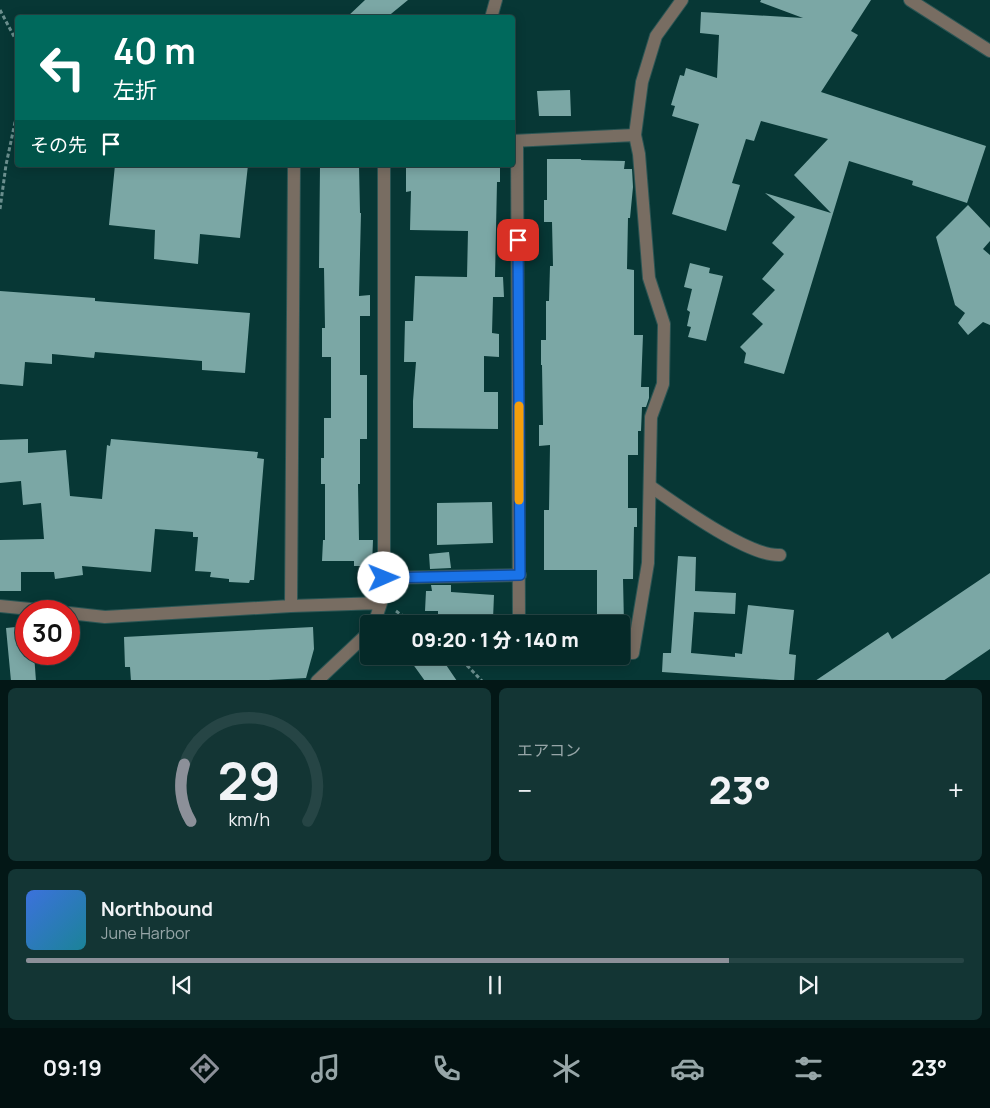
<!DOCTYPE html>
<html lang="ja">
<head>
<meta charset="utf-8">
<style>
	:root { --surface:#052928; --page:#133534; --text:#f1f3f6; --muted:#97a6a8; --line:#264545; --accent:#8c9099 }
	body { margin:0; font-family:Manrope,"Noto Sans JP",sans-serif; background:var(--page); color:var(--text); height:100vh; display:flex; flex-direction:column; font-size:19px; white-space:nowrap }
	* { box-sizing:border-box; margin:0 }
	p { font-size:16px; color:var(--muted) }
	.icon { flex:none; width:28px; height:28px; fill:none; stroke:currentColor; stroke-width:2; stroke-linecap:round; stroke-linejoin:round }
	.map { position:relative; height:680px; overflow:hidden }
	.side { display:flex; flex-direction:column; gap:8px; padding:8px; background:#031716; flex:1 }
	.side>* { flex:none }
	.banner { position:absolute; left:15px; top:15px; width:500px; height:152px; border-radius:5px; box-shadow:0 2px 12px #0003,0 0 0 1px var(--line); background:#00695c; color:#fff; overflow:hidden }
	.speed { position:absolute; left:15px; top:600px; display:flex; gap:10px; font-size:25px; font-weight:700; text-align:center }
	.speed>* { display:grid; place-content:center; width:65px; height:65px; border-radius:50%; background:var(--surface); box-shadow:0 2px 12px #0003,0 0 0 1px var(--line); line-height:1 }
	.speed .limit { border:8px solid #d22; background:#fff; color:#111 }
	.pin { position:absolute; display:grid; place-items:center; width:42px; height:42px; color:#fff; margin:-21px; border-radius:10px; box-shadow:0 2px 8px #0006 }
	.me { position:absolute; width:55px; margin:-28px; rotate:89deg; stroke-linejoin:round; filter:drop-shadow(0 0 4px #0008) }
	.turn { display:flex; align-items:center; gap:18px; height:105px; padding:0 15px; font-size:22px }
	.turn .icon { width:65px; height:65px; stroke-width:2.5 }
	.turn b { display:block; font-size:35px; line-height:42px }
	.then { display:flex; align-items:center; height:48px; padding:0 15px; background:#0003; gap:10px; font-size:19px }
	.big { font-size:38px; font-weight:800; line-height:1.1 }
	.side .card { flex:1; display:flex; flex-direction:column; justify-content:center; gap:8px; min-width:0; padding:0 18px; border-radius:8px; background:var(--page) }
	.side .dial { align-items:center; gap:0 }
	.dial svg { height:130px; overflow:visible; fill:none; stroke:var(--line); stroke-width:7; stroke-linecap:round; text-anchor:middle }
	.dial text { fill:var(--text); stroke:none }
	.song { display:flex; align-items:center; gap:15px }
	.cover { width:60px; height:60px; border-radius:8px; background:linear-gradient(135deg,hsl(220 70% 55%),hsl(190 70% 35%)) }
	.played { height:5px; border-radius:2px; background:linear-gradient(90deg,var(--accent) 75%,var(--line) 75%) }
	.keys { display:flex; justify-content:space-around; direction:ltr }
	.heat { display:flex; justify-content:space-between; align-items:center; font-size:28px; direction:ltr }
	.side .tiles { flex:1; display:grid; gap:8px; grid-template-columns:1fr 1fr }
	.card:last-child { grid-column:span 2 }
	.trip { position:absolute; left:360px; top:615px; width:270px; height:50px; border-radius:5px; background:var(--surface); box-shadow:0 2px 12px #0003,0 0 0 1px var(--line); font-weight:800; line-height:50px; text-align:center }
	.menu { display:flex; height:80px; justify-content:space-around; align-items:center; background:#021010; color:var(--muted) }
	.menu .icon { width:35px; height:35px }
	.menu .current { color:var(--accent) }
	.menu b { font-size:22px; color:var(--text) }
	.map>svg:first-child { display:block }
</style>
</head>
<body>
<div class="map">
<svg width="990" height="681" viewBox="0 0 990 681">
	<rect width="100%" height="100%" fill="#073735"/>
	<path fill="#7ba7a5" d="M365,0H408L386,18H346Z
		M761,0H871L851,31L858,35L821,92L986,146L967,203L912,185L913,181L849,161L784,374L744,363L746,353L740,347L763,324L752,314L775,290L762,279L784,254L772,243L795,217L765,193L831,213L794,175L828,139L761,121L754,141L746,139L732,183L740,185L726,231L672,214L699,124L672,116L675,106L671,105L680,75L684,76L686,68L717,78L719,35L700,33L701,12L803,18L760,2Z
		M570,90L571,116H539L537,91Z
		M547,159H581V160L625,161L624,169H632L633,187L630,218H628L627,269L634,270V335H643L641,387H649V398L646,407H642L641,431H638V455H628V508H637V527H634L633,579H623L624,624H597V570H544V510H549L550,445L539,446V425H543L542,365H541V340H546V301H549L550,266H553L552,222H544V200H547Z
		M115,165H248L240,238L200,234L198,264L154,259L155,230L109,225Z
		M320,165H359L360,213H361L359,296L370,295V316H360V375H367V439H360V484H358L359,540H373L372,566H354V561H322L323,540H325V484H321V458H324V418H331V357H322V328H325L324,268H319Z
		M458,165H500V182H497L495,277H503L504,297H493L492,333L499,334V357L484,356V392H498V429L413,428V401L416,362H404L405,321H413L415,276L467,277L468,231L410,230L411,191L406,192V167L458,166Z
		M968,205L990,228V241L983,249L990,255V325L983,322L968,335L958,323L965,313L955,305L936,237Z
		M690,263L710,268L709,273L723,276L706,341L688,337L691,327L687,326L690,312L687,310L692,289L684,287Z
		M0,291L95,298V301L250,313L245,373L202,370V361L95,352L94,358L52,354V364L25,362L23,386L0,384Z
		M28,439V453L66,450L70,496L102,499L107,445L110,446L111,439L258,452L257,458L264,459L254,580H250L249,583L229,582V579L210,577L211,572L195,571L198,537H193V532L155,529L151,572L82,566L83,575L55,579L54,572H21V591H0V540L44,539L41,503L23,505L21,481L0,483V440Z
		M492,502L493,543L437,545V503Z
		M449,552L451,568L430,569L429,554Z
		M678,556L696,557L695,591L736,593L735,614L694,612L691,653L735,657V653L742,654L748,605L794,610L789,654L796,655L794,681L662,672L663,653H671Z
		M990,573V649L943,681H815L888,632L892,639Z
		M431,585H451V592L494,595L493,619L438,615V611H425L426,591H432Z
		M26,626V654H34L36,681H11L6,628Z
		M313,627L314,649L306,678L250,681H131L130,667H125L124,637Z
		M407,656H440L457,681H425Z"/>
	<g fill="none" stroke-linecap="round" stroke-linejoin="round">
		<g stroke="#2a5554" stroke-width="14">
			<path id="lane" d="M650,486C677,505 749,557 780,555"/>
		</g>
		<g stroke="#2a5554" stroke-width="14">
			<path id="street" d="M910,0L990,51
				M491,18L496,0
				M512,141L635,135
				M517,141L519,624
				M384,578L520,575
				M0,606L50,611
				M291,606L294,165
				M69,613L105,617L291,606L381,603
				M374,624L381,603L384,578V165
				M621,653H633L648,563L651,417L663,384L664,324L649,278L639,154L635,135L642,82L656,36L682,0
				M518,656H543
				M317,681L369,632"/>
		</g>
		<path stroke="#6b8f8e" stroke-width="3" stroke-dasharray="4 2.5" stroke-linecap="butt" d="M0,10L18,44
			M0,209L6,165L18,108
			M396,611L414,624
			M458,656L482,681"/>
		<use href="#lane" stroke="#786d62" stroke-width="12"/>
		<use href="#street" stroke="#786d62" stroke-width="12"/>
	</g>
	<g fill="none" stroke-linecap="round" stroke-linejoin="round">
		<g stroke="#114b97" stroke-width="12">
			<path id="route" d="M384,578L520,575L518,240"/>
		</g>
		<use href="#route" stroke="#1a73e8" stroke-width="9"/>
		<path stroke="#f59e0b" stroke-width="9" d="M519,406V500"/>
	</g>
</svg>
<div class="speed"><div class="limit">30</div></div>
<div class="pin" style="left:518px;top:240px;background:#d93025"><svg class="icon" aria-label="arrive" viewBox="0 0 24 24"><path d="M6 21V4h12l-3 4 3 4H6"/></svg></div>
<svg class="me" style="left:384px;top:578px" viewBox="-20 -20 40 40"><circle r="19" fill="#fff"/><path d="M0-13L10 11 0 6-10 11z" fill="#1a73e8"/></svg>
<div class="trip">09:20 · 1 分 · 140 m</div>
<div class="banner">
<div class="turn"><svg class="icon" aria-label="left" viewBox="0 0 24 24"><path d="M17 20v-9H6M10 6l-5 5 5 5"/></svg><div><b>40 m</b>左折</div></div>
<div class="then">その先<svg class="icon" aria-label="arrive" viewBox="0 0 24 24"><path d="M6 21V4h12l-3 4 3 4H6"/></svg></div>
</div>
</div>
<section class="side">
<div class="tiles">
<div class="card dial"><svg viewBox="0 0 100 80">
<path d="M14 69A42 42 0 1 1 86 69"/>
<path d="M14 69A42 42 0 0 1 10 34" stroke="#8c9099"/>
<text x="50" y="56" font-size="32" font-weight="700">29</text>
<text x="50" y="72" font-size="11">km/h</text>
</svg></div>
<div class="card"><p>エアコン</p>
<div class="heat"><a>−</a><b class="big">23°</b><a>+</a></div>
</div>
<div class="card">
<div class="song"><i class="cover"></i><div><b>Northbound</b><p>June Harbor</p></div></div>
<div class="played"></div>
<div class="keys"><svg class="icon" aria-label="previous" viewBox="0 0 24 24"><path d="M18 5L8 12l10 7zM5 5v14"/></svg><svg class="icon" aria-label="pause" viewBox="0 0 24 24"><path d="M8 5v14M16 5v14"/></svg><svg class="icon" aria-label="next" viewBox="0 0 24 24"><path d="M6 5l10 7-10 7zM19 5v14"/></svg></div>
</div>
</div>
</section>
<nav class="menu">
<b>09:19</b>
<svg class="icon current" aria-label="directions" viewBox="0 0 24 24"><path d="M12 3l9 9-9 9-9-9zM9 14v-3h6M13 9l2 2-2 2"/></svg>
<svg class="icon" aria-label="music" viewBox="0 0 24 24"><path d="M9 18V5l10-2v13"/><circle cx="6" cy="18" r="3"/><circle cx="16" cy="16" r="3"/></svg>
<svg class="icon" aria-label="phone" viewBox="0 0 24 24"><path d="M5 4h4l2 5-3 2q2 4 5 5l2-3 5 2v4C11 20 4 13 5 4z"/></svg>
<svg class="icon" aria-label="climate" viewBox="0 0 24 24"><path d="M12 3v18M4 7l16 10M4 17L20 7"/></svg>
<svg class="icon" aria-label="car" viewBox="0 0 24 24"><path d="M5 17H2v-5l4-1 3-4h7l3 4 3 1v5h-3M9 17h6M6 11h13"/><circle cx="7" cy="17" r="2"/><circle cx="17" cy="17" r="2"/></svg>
<svg class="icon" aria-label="filters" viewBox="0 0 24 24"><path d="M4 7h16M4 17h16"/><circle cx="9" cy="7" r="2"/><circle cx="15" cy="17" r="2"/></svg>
<b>23°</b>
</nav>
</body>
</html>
